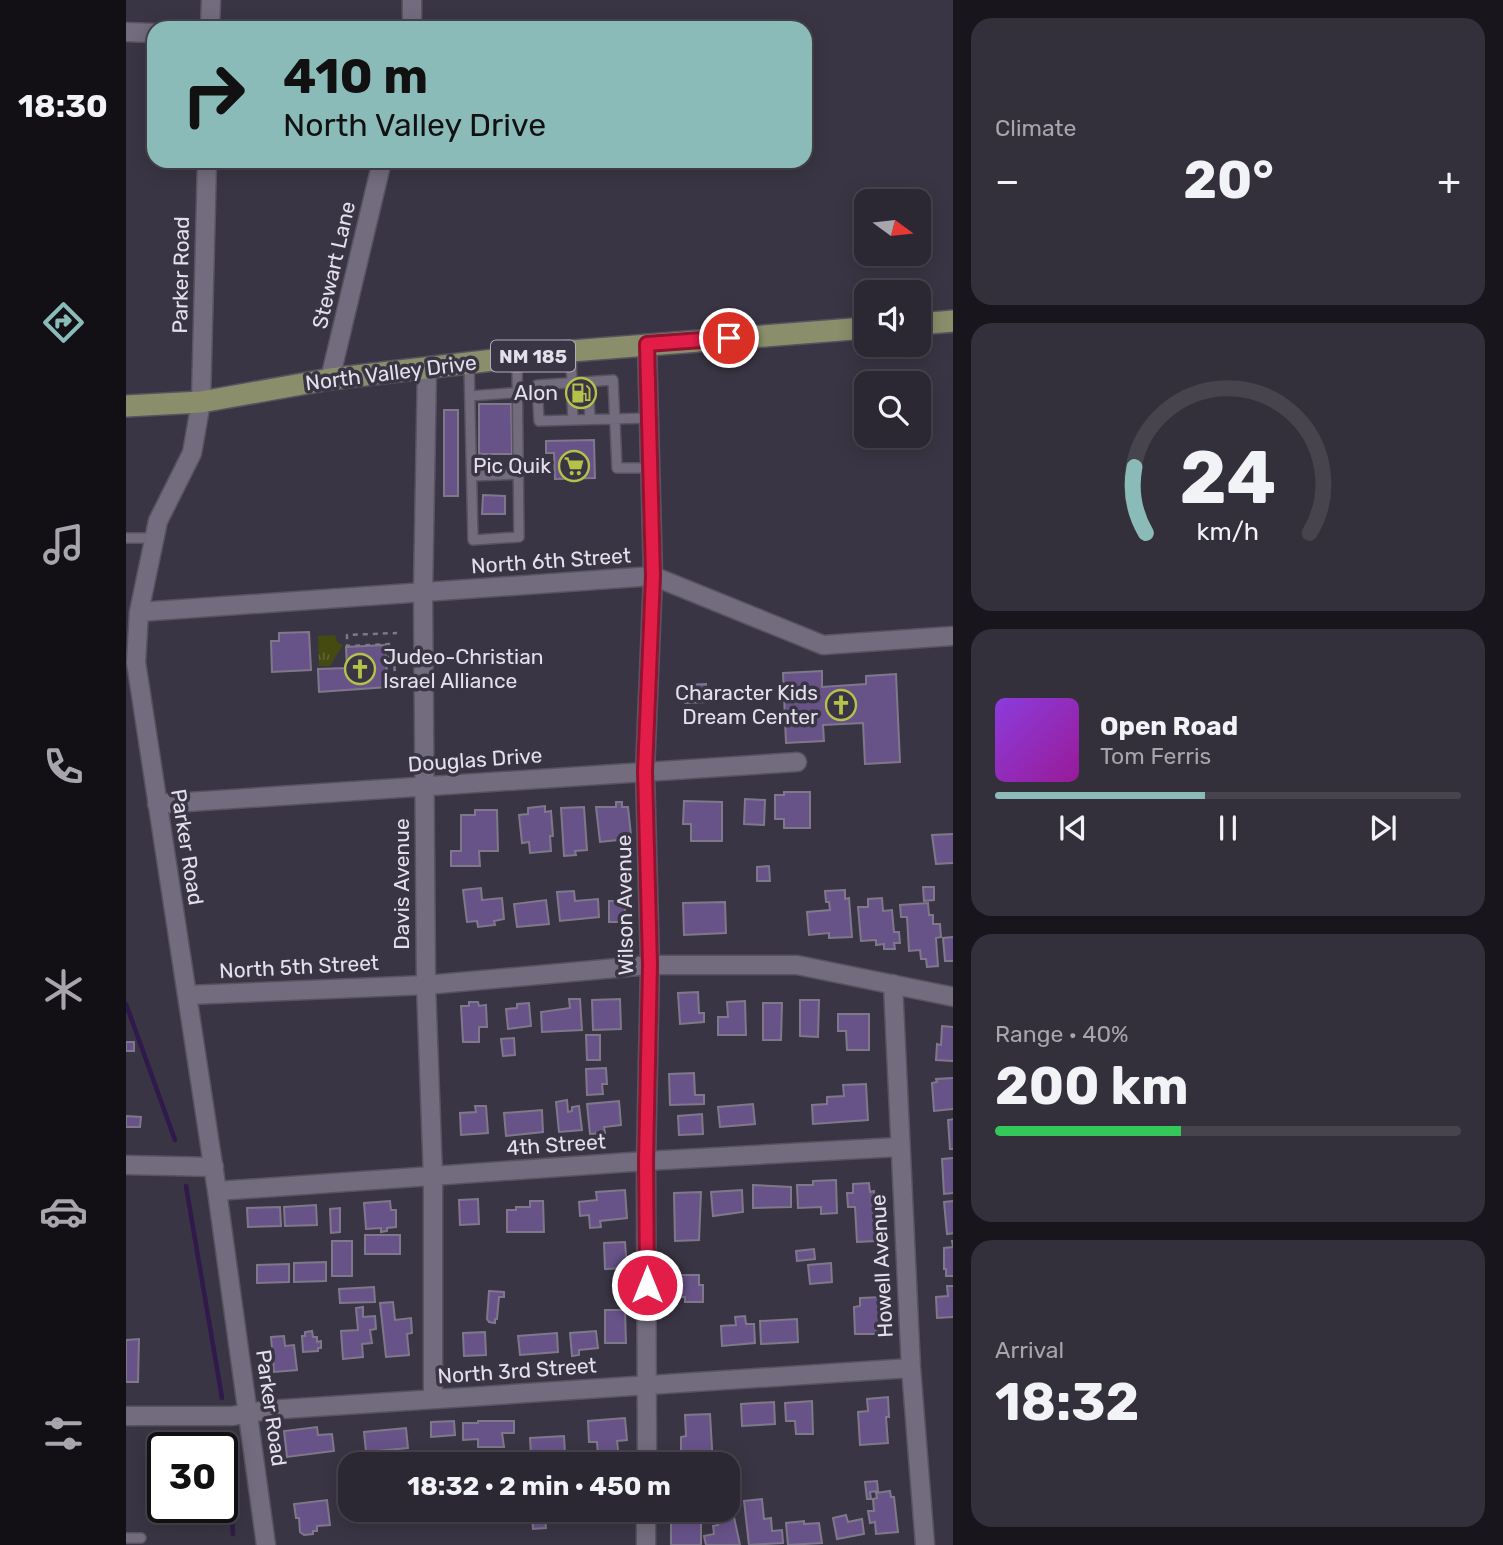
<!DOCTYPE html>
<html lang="en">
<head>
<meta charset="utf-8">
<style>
	:root { --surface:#2c2833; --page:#34303b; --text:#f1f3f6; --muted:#a6a6ac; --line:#48444e; --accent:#8bbbb9 }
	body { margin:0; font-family:Rubik,sans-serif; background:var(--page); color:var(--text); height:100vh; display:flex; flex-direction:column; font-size:26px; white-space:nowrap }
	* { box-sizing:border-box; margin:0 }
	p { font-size:23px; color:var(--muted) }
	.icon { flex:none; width:38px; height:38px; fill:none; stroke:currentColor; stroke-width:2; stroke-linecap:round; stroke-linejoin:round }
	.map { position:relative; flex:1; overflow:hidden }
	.drawer { display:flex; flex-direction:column; gap:18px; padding:18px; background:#18161c; width:550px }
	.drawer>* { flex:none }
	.top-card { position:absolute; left:21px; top:21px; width:665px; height:147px; border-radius:21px; box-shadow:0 4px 18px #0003,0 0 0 2px var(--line); background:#8bbbb9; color:#111; overflow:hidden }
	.needle { width:46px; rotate:105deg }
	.fabs { position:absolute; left:728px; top:189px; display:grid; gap:14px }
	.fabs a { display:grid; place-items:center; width:77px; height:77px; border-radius:14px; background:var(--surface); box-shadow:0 4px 18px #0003,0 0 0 2px var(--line); font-size:35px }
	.speed { position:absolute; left:21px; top:1432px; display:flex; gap:14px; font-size:35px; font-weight:700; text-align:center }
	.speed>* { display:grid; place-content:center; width:91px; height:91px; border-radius:50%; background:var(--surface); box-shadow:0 4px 18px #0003,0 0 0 2px var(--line); line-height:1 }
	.speed .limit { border:4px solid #111; border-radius:10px; background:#fff; color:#111 }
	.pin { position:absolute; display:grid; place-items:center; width:60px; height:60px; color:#fff; margin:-30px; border:4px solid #fff; border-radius:50%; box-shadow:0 2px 7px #0007 }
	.me { position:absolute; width:77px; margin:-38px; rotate:0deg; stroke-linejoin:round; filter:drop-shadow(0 0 5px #0008) }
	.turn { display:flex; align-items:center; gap:24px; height:147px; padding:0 21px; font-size:32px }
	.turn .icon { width:91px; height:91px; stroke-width:2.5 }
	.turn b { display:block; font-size:49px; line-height:60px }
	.big { font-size:52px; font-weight:700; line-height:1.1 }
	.drawer .widget { flex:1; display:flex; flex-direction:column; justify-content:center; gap:10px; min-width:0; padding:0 24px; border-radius:21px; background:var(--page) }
	.drawer .dial { align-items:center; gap:0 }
	.dial svg { height:182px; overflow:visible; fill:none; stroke:var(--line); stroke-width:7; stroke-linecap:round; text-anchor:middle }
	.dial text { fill:var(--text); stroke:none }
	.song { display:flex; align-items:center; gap:21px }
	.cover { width:84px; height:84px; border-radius:10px; background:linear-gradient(135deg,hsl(270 70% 55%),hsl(300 70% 35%)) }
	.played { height:7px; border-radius:4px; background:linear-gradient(90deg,var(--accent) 45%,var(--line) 45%) }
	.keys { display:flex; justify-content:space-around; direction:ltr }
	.heat { display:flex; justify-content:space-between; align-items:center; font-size:38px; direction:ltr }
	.charge { height:10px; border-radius:5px; background:linear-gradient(90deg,#34c759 40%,var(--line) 0) }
	.trip { position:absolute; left:212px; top:1452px; width:402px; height:70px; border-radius:21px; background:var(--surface); box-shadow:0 4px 18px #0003,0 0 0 2px var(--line); font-weight:700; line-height:70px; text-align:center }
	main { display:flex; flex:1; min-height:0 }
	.menu { display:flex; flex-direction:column; width:126px; justify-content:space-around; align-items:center; background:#121014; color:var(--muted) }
	.menu .icon { width:49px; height:49px }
	.menu .selected { color:var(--accent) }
	.menu b { font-size:32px; color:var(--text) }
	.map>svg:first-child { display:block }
</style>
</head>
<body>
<main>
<nav class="menu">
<b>18:30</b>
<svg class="icon selected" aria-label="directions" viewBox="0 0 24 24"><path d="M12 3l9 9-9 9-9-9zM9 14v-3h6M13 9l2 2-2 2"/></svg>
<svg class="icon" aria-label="music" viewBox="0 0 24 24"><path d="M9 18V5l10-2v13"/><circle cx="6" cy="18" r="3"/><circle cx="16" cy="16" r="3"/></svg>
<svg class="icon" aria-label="phone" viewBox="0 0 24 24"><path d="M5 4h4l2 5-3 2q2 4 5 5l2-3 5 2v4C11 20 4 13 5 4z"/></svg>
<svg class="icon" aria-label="climate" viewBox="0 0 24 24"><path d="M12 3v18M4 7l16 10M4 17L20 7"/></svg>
<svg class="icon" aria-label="car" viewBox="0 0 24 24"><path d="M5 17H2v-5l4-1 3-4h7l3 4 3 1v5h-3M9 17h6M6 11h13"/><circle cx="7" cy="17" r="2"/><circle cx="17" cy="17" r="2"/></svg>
<svg class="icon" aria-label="filters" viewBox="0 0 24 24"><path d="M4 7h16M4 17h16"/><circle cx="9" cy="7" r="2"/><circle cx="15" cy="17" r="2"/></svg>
</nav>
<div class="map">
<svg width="828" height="1545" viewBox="0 0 828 1545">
	<defs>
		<pattern id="grass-tufts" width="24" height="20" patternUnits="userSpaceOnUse" patternTransform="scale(1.75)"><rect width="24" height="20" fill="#444a10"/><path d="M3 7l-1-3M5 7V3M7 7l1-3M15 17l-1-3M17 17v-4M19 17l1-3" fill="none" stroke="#5f6433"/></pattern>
	</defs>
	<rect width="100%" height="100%" fill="#3a3544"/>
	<path fill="url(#grass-tufts)" d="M209,635L211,642L217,645L204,666H193L192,636Z"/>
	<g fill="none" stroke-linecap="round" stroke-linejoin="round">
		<path stroke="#301a4b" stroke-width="4.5" d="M0,1004L49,1140
			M60,1186L96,1398
			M101,1437L107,1534"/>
	</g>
	<path fill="#685389" stroke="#7f788a" stroke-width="2" d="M353,404H385L386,454H353Z
		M318,410H332V496H318Z
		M468,440L469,478L429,479L428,453H420V441Z
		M357,495L379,496V514H356Z
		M183,632L185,670L146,672L145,641H153V633Z
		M259,645L262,687L193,692L192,669L221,668L220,647Z
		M696,671V687L740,684V676L770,674L774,762L739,764L737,723L697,725L698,741L660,743L657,673Z
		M580,684L581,702L559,703L558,685Z
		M658,792H684V828H658V819H649V795H658Z
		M619,799L639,800L638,825L618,824Z
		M558,801L596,802V841H565V824H557Z
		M490,802H496V807H502L505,835L492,836V840L474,842L470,807H490Z
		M419,806V812L425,811L427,836H424L425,851L404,853L403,842L396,843L393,815L402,814V808Z
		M458,807L461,850L449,851L450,855L438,856L435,808Z
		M349,810H371L372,851H353L354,866H325V851H335V815H349Z
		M828,834V863L810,864L806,835Z
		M643,866L644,881H631V867Z
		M797,887H808V900L798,901Z
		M355,888L356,900L376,898L378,919L368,921L369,925L352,927L351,921L341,922L337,890Z
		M719,890V899L723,898L726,937L703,938V933L683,935L681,912L704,910L703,902H700L699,891Z
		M448,891L449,901L472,899L473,917L434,921L431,892Z
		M756,898L757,911L766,910L768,932H773L774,943H768L769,949H758V944L750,945V940L735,941L732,907H742V899Z
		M420,900L423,924L391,927L388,904Z
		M483,901H499V922H483Z
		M599,902L600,933L558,935L557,903Z
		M802,903L803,915H807V924H814L815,937L810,938L812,966L801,967L800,959H795L794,950L783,951L781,917H775L774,905Z
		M828,937V961H819L817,938Z
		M572,992L573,1013H578V1022L554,1024L552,993Z
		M443,999H454L456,1030L416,1032L415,1012L444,1008Z
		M494,999L495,1029L467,1030L466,1000Z
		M674,1000H693L692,1037L674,1036Z
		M619,1001L620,1035H592V1017H602L601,1002Z
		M343,1002H352L353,1006L360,1005L361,1027H353V1042H337L335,1006H343Z
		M403,1003L405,1026L382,1029L380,1009L391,1008V1004Z
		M637,1003H656L655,1040H637Z
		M712,1014H743V1050H721L720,1031H712Z
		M816,1026L828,1027V1061L810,1060L811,1044L815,1045Z
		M460,1035H474V1060H461Z
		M388,1038L389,1055L377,1056L375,1039Z
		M0,1042H8V1051H0Z
		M480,1068L481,1084H476L477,1094L461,1095L460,1069Z
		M568,1073L569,1095H578V1104L544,1105L543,1074Z
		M828,1078V1109L808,1111L806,1083L811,1082L810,1079Z
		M740,1084L742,1120L687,1124L686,1105L701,1104V1097L718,1096L717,1085Z
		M441,1100L442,1112L446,1111V1107L453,1106L456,1130L433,1132L430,1102Z
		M493,1101L495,1125L478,1127L479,1133L464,1134L461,1104Z
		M627,1104L629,1124L594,1127L592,1107Z
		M349,1106H360L362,1133L335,1135L334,1113L350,1112Z
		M416,1110L417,1132L380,1136L378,1113Z
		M576,1114L577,1134L553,1135L552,1116Z
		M0,1116L15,1117L14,1127H0Z
		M828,1119V1149H824L822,1120Z
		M828,1158V1193L818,1194L816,1159Z
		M710,1180L711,1213L695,1214V1207L672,1208L671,1185H687V1181Z
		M743,1183L744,1192L748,1191L749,1203L752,1202L753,1218H749L751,1241L731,1242L729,1207H722L721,1193H727V1184Z
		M627,1185L665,1187V1207L627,1208Z
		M499,1190L501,1218L474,1221L475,1227L464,1228L463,1215L454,1216L453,1202L471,1200L470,1192Z
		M616,1190L617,1212L587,1216L585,1192Z
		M575,1192L573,1240L549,1241L548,1193Z
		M352,1199L353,1224L334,1225L333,1200Z
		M264,1201L265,1210H270V1227L261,1228V1231L255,1232V1228L240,1229L238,1203Z
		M404,1201H417L418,1232H381V1210H390V1207H404Z
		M828,1201V1233L821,1234L818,1202Z
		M190,1205L191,1225L159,1226L158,1207Z
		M154,1207L155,1226L122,1227L121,1208Z
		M214,1208V1232L205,1233L204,1209Z
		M239,1235H274V1254H239Z
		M206,1241H226V1276H206Z
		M826,1241H828V1276H820V1269H818V1248L827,1247Z
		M499,1242L501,1268L479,1269L478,1243Z
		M688,1249L689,1259L671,1261L670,1251Z
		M200,1262V1281L168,1282V1263Z
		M705,1263L706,1282L684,1284L682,1265Z
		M163,1264V1282L131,1283V1265Z
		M554,1275H573V1285H577V1302H559V1297H552V1290H555Z
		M821,1286H828V1317L811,1318L810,1297L822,1296Z
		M248,1287L249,1302L214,1303L213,1289Z
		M363,1291L378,1292V1297H373L371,1319H369V1323L363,1322L361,1319Z
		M757,1297L759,1334H729L728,1307L734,1306V1298Z
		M267,1302L269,1320L285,1318L286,1333L281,1334L283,1355L260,1357L254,1303Z
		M237,1307V1317L249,1316L250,1329L244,1330L246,1343L236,1344L237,1357L217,1359L215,1331L232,1330L230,1308Z
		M479,1310H499L500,1343H479Z
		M619,1316L620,1324H628L629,1343L596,1346L595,1326L610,1325L609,1317Z
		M671,1319L672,1342L635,1344L634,1321Z
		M186,1331L187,1337H191V1342L195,1341V1348H192V1351L177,1352L176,1336H179V1332Z
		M470,1331L472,1348L453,1350V1355L446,1356L444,1333Z
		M359,1332L360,1355L338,1356L337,1333Z
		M431,1333L432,1352L394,1355L392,1336Z
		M158,1336L159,1346L168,1345L171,1370L148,1372L145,1337Z
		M13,1339L12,1382H0V1340Z
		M762,1397L763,1417H760L762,1443L734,1445L732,1412L742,1411L741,1399Z
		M686,1401L687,1434H670L669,1421H660L659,1403Z
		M648,1402L649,1424L616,1426L615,1404Z
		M584,1414L587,1465H555V1437L560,1436L559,1415Z
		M499,1418L501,1440L491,1441L493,1457L472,1458L471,1442H463L462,1421Z
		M328,1421L329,1435L305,1437V1422Z
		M352,1421H388V1433H376L378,1447H352V1439L337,1440V1423H352Z
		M191,1427L192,1435L206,1434L208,1451L161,1457L158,1431Z
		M280,1428L282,1448L240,1452L238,1432Z
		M438,1436L439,1454H442V1465H417L416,1454L405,1455L404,1438Z
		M373,1462V1465L340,1464Z
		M751,1481L752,1491L744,1492L745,1499H741L739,1482Z
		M764,1491L765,1497H768L772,1532L750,1534L749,1522L744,1523L742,1511H748L747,1499L751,1498L750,1493Z
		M636,1499L638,1519L645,1518L646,1531L656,1530L657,1543L623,1545L618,1501Z
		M201,1500L204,1525L191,1526V1531H187V1534L178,1535L174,1532L173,1518H170L168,1504Z
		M354,1510H397V1516L359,1519V1512Z
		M720,1515L722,1522L736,1519L738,1534L711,1539L707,1518Z
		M419,1516L420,1528L407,1529L406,1517Z
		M545,1516H575V1545H545Z
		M608,1517L614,1545H580L578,1536L588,1534L587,1526L592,1525L591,1521Z
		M678,1521V1524L693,1523L696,1543L662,1545L660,1523Z"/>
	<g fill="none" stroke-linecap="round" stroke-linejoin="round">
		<g stroke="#585360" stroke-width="12">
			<path id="lane" d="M445,351L446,386
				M343,364L347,540L393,537L391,358
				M344,396L411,391
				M446,400L447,420L523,418
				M463,400L464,419
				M447,420L413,421L411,385L487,380L491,468H525
				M346,476L393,474
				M0,538H28
				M0,1538H15"/>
		</g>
		<g stroke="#585360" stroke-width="21">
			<path id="street" d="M84,28L85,0
				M286,28V0
				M0,32L28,33
				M81,161L75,402L66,453L32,521L13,612L10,662L91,1191L140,1545
				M301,368L297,593L300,985L307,1177V1399
				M204,379L256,161
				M13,612L527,576L697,645L828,636
				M31,804L671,762
				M767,984L785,1368L799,1545
				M62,995L300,985L524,965H671L828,997
				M0,1165L88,1167
				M91,1191L520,1161L773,1147
				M0,1416H106L142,1410L785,1368
				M521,1465L520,1161L524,965L519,771L527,576L521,344
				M520,1545V1510"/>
		</g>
		<g stroke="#585360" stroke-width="24">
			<path id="primary" d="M793,324L828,321
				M0,406L75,402L204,379L445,351L740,328"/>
		</g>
		<path stroke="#7d7986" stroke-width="2.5" stroke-dasharray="5 5" stroke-linecap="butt" d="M260,657L280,656
			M264,677L269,676L267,644L221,646V635L271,633"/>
		<use href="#lane" stroke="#726c7e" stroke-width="9"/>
		<use href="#street" stroke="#726c7e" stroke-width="18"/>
		<use href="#primary" stroke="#8b8e6a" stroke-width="21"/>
	</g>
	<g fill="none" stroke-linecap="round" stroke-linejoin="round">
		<g stroke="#92132f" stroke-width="18">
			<path id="route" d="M521,1285L520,1161L524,965L519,771L527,576L521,344L603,338"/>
		</g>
		<use href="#route" stroke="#e11d48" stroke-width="12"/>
	</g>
	<defs>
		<g id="fuel-ring" transform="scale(1.575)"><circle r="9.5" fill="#3a3544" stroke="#b5c249" stroke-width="1.5"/><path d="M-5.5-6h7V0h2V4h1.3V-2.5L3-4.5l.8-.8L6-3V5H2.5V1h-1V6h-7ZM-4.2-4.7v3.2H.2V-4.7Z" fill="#b5c249"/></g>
		<g id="supermarket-ring" transform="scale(1.575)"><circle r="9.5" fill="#3a3544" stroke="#b5c249" stroke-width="1.5"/><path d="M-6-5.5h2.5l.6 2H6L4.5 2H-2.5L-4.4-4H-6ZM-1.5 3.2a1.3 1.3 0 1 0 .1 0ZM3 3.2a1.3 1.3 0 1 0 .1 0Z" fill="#b5c249"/></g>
		<g id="church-ring" transform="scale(1.575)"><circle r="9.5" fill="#3a3544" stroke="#b5c249" stroke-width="1.5"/><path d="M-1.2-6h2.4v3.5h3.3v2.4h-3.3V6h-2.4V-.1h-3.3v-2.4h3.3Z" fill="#b5c249"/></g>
	</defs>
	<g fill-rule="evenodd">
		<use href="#fuel-ring" x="455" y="393"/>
		<use href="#supermarket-ring" x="448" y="466"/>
		<use href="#church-ring" x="234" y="669"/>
		<use href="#church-ring" x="715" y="705"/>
	</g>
	<g text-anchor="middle" stroke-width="7" stroke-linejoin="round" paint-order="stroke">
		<rect fill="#3a3544" stroke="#b1adb9" stroke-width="2" x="365" y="340.5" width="84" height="31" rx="5"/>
		<g font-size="19" font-weight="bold" fill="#e4e0eb">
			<text x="407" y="363">NM 185</text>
		</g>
		<g font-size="21" fill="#e4e0eb" stroke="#3a3544">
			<text transform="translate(208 265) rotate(-77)" y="7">Stewart Lane</text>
			<text transform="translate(55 275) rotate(-89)" y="7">Parker Road</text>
			<text transform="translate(265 373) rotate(-7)" y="7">North Valley Drive</text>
			<text transform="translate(425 561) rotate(-4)" y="7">North 6th Street</text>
			<text transform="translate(349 760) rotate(-4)" y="7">Douglas Drive</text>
			<text transform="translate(61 847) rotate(81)" y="7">Parker Road</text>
			<text transform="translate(276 884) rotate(-90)" y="7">Davis Avenue</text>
			<text transform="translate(499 905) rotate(-91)" y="7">Wilson Avenue</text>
			<text transform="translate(173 967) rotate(-3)" y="7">North 5th Street</text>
			<text transform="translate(430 1145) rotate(-4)" y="7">4th Street</text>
			<text transform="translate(756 1266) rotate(-93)" y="7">Howell Avenue</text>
			<text transform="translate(391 1371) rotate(-4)" y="7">North 3rd Street</text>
			<text transform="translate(145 1408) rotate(82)" y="7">Parker Road</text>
		</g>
		<g font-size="21" fill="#e4e0eb" stroke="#3a3544" text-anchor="end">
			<text x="432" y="400">Alon</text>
			<text x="425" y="473">Pic Quik</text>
			<text x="257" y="664" text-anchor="start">Judeo-Christian<tspan x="257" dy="24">Israel Alliance</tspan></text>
			<text x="692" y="700">Character Kids<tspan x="692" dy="24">Dream Center</tspan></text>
		</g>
	</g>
</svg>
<div class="fabs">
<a><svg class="needle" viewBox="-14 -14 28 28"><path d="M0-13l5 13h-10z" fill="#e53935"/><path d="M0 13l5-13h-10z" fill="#a6a6ac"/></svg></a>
<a><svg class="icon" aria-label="sound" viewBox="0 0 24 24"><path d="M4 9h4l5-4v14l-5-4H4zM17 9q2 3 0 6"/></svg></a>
<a><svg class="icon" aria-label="search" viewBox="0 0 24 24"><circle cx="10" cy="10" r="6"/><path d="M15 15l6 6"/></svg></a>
</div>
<div class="speed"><div class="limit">30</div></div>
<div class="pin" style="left:603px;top:338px;background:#d93025"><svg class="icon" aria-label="arrive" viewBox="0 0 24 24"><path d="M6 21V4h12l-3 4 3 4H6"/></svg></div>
<svg class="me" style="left:521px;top:1285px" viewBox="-20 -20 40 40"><circle r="17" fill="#e11d48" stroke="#fff" stroke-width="3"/><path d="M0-11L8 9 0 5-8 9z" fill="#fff"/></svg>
<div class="trip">18:32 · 2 min · 450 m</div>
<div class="top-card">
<div class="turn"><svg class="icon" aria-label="right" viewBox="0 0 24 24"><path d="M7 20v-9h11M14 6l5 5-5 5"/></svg><div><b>410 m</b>North Valley Drive</div></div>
</div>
</div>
<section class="drawer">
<div class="widget"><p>Climate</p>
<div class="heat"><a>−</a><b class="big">20°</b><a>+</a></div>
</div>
<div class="widget dial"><svg viewBox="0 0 100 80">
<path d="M14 69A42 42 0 1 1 86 69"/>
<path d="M14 69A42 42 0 0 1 9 40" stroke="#8bbbb9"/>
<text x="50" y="56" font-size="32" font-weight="700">24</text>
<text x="50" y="72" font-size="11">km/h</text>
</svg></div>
<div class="widget">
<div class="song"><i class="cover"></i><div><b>Open Road</b><p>Tom Ferris</p></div></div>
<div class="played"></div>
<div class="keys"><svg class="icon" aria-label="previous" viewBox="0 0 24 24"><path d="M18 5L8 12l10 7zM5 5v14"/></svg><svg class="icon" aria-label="pause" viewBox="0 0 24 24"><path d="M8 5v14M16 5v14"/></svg><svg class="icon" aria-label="next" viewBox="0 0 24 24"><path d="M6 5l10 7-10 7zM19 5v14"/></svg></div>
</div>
<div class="widget"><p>Range · 40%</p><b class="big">200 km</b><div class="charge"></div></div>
<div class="widget"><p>Arrival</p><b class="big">18:32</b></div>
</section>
</main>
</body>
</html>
